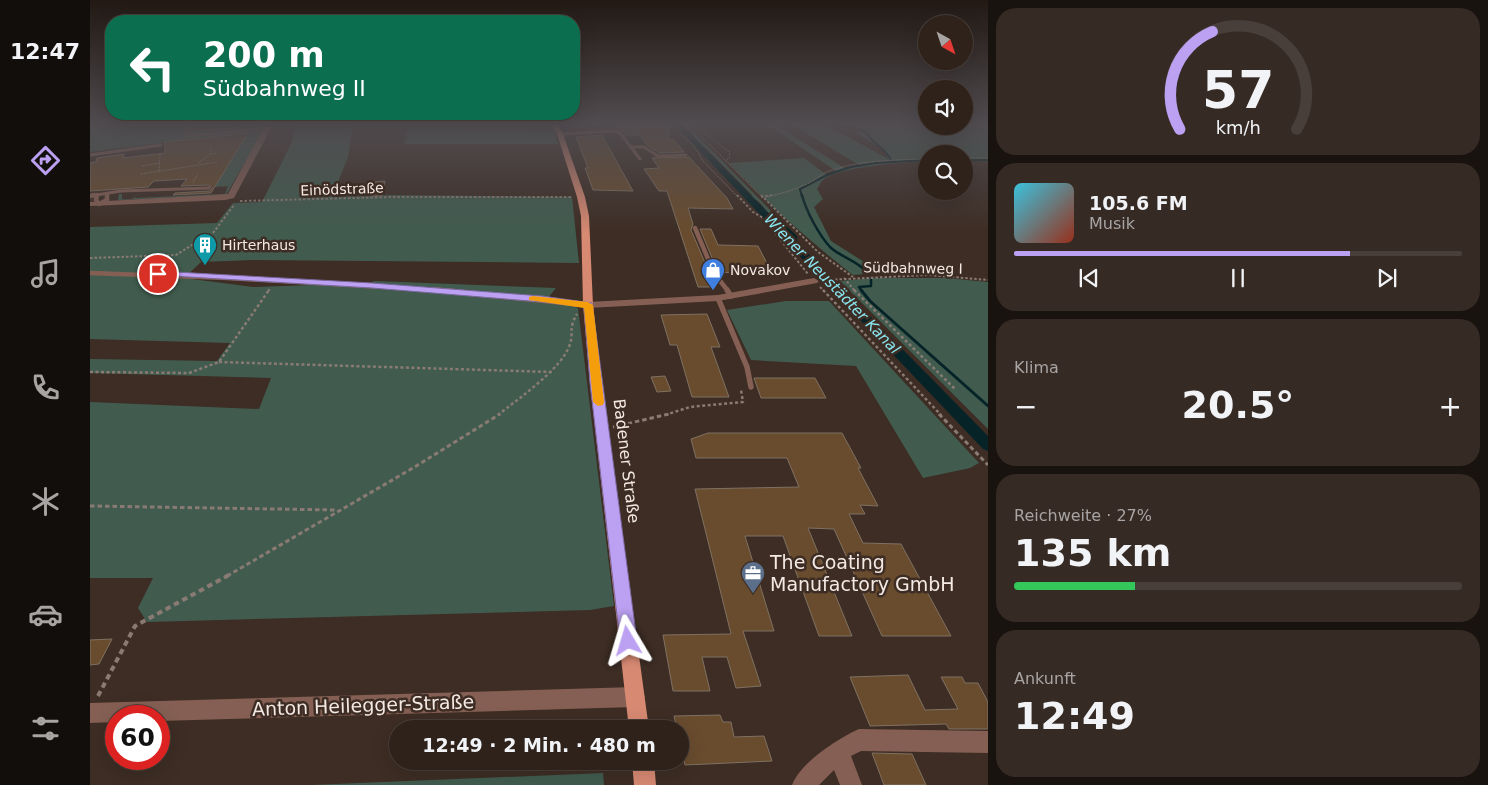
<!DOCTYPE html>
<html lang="de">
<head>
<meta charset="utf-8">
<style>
	:root { --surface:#2e221b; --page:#362a24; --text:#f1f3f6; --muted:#a7a4a3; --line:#493f3a; --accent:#bca0f2 }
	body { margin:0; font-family:"DejaVu Sans",sans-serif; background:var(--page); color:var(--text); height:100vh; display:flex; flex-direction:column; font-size:19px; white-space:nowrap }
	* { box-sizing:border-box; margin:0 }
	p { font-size:16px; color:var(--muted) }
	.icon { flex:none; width:28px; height:28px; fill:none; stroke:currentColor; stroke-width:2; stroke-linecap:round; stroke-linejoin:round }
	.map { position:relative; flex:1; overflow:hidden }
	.drawer { display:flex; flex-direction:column; gap:8px; padding:8px; background:#19130f; width:500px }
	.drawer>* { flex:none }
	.banner { position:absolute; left:15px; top:15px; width:475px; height:105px; border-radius:20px; box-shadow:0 5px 20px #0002,0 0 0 1px var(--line); background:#0b6e4f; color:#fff; overflow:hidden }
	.needle { width:32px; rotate:140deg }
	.fabs { position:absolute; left:828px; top:15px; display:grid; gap:10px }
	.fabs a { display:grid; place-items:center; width:55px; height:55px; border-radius:50%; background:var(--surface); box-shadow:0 5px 20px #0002,0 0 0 1px var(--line); font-size:25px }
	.speed { position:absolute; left:15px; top:705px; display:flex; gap:10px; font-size:25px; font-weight:700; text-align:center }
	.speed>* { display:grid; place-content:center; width:65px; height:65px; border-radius:50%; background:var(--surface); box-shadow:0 5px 20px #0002,0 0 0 1px var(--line); line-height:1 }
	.speed .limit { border:8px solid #d22; background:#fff; color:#111 }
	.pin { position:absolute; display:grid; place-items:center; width:42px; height:42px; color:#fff; margin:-21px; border:2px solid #fff; border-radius:50%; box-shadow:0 1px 5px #0007 }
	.me { position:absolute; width:55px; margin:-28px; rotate:353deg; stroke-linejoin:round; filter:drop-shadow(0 0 4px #0008) }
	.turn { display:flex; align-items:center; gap:18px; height:105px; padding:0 15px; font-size:22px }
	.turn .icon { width:65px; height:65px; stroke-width:2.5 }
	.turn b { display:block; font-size:35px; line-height:42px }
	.big { font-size:38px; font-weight:800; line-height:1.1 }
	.drawer .tile { flex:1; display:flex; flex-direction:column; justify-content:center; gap:8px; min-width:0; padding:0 18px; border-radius:20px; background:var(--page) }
	.drawer .dial { align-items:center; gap:0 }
	.dial svg { height:130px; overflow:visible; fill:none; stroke:var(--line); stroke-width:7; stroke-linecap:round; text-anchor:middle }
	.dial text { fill:var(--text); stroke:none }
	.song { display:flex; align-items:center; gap:15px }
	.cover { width:60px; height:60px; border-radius:8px; background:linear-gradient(135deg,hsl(190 70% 55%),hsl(10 70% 35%)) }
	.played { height:5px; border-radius:2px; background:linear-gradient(90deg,var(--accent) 75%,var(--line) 75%) }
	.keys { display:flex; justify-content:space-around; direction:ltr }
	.heat { display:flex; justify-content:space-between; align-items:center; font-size:28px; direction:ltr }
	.charge { height:8px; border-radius:4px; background:linear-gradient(90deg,#34c759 27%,var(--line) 0) }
	.trip { position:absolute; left:299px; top:720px; width:300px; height:50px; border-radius:25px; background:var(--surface); box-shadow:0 5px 20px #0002,0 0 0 1px var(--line); font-weight:800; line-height:50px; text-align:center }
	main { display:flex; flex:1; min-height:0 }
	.tabs { display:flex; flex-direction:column; width:90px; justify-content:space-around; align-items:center; background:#120e0b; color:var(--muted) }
	.tabs .icon { width:35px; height:35px }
	.tabs .on { color:var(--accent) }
	.tabs b { font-size:22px; color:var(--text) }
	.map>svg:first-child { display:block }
</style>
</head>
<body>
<main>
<nav class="tabs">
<b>12:47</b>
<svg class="icon on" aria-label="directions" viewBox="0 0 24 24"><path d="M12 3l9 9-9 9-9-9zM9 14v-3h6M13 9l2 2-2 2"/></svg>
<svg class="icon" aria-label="music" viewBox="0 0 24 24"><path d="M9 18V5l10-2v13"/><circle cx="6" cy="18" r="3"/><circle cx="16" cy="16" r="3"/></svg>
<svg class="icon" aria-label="phone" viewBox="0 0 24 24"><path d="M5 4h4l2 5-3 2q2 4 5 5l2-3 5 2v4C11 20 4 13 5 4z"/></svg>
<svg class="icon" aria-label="climate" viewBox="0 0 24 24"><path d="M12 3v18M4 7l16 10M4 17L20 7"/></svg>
<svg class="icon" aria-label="car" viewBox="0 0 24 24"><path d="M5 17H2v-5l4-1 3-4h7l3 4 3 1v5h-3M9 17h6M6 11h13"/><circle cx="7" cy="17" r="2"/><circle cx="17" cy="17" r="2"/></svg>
<svg class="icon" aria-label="filters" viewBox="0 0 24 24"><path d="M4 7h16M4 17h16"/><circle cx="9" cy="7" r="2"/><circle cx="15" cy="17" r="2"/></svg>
</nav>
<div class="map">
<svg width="898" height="785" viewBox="0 0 898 785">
	<rect width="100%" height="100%" fill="#3d2d24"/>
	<path fill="#415c4f" d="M44,123H175L166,143L136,195L28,200L29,194H32V199H42L49,193L44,198L135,194L138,186L125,187L138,160H142L145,154L144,151H147L151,145L118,142L117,137L0,152V129Z
		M207,123H263L258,157L242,197L301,195L482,197L489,263L163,260L111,262L94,278L163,287L281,283L284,281L466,288L458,298L488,308L524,606L500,610L57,622L48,608L63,578H0V402L169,409L181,378L0,373V359L127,361L140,343L0,339V227L127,223L143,203L172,202L201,144Z
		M591,123H595L684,214L699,236C693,230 687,225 681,218C674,210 674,203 662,198V195L617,149L610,146L604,140L605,137Z
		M675,123L686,125L756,169L771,166L699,123H729L762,139L798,159L794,150L767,133L770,130L748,123H836V126H874V123H898V160H874V154H836V161C815,162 750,167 734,179C731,181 729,186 727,189L733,199L724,207L741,241L782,267L787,273L763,275C719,241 678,204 639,163L714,158L737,175L746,171Z
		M318,128L465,130L468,144H314Z
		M784,278H856L898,282V429L750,281Z
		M696,301H739L889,463L880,468L833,478L766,366L661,360L637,310Z
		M513,773L514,785H221Z"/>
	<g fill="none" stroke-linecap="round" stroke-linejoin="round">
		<path stroke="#062428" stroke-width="2" d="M753,123L775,131C782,144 794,146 801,160
			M874,160H898
			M712,197L710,189L737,175L761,167L786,163L836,160"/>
		<path stroke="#062428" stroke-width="2.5" d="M712,195C716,211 729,235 740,247C750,257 767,260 779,274
			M670,210C684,216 695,226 706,237L705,245
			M772,291L769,287L781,286V280"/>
		<path stroke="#062428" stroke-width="3" d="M771,290L780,301L898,406"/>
		<path fill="#062428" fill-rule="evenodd" d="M583,123H590L898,436V451L893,449Z"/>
	</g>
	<path fill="#694c2e" stroke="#7f7162" d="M104,123H164L162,126L100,132L99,128L104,127Z
		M524,123H578L579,140H584L594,152L569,153L557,145L550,135H536Z
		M158,133L121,193L83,195L85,193L119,191L122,189L119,185L91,186L97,179L64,181L58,187L0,191V163L6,162L7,158L34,154L33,158L75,153V142Z
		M512,135L543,191L503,190L495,168H498L486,137Z
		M599,157L637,198L643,209L598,208L603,224L601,230L619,272H614L620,287H608L577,191H569L554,169L569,168L562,158Z
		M295,181L292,196H281L285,182Z
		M610,229H621L628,245L668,246L683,275L628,272Z
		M617,314L630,347H621L639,397H602L587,345H580L571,315Z
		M575,376L581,391L567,392L561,377Z
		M664,378H725L736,398H671Z
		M618,433H752L771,468H768L788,506L770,505L775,514H759L773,543L811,544L861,636H792L744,529L718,528L762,636H729L693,536H655L684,631H653L671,686L646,688L637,657H612L620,691H583L573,635L641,634L605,489L709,487L697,458H606L601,439Z
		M22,639L9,664L0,665V640Z
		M818,675L835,710L868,709L851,677H872L875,683H888L898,702V729H859L856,724L780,726L760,677Z
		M630,715L633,722H641L644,737L674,736L682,761L595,765L590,742V729H587L584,716Z
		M782,753L822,754L836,785H794Z"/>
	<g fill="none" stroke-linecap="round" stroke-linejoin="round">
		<path stroke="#897b73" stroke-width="1" stroke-dasharray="2 1" stroke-linecap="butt" d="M579,123L604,146L613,161L648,197
			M598,123L636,161
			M602,123L639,152L640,156L636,161L672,197
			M0,127L29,123
			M121,154L128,153
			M874,158H898
			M108,163L121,154V147
			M52,166L69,163
			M69,171L70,154
			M51,174L128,162
			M103,182L108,174
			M675,197C691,194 708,189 723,181C728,178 733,173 739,171C770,160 804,160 836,159"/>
		<path stroke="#897b73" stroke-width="2" stroke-dasharray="2.5 2" stroke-linecap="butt" d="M647,195L663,212L673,218L718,274
			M671,195L728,252L763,277
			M671,197L682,195
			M150,201L303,197H482
			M0,258L86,255L102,245L117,241L144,205
			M754,278L765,291
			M736,280L838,275L898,280
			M730,287L734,291
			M178,291L180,289"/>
		<path stroke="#897b73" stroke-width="2.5" stroke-dasharray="3 2.5" stroke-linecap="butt" d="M733,290L851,415
			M764,290L866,390
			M129,362L462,372
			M0,372L99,373L129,362L179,290
			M408,415C429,398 472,369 480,344C484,331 478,329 487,314
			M575,415L600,407L653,402L651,390"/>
		<path stroke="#897b73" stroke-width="3" stroke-dasharray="4.5 3" stroke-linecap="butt" d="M849,414L898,465
			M523,427L579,414
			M0,506L246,510
			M137,576L323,468L410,414"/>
		<path stroke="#897b73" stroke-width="4" stroke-dasharray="5.5 4" stroke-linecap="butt" d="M8,696L45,626L139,575"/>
		<path stroke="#855f53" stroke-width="3" d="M95,123L96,136L178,128
			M470,134L524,131L530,133L550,159
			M541,147H554L568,156L596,155
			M0,155L71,145
			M17,193V197
			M0,196L31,191L119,188"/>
		<path stroke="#855f53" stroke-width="4.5" d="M7,195L6,200L9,204L17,200V195
			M0,196L4,195
			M605,228L624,273L638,291
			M0,273L137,278L364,291"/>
		<path stroke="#855f53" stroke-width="5.5" d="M347,290L498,305
			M637,290L641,296
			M628,298L657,367L661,387"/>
		<path fill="#855f53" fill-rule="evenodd" d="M176,123H182L181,128L144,198L135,200L0,206V202L138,194Z
			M724,278L729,281L727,283L628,301L498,308L493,305L498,302L628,295Z
			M545,687L552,690L555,697L552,704L545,707L69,721V716H26V722L0,723V703Z
			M769,729L898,731V753L771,751L761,756L772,785H750L744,770L729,785H702C711,762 747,739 769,729Z"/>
		<path fill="#d78972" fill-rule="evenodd" d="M461,123H467L473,134L495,197L499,216L503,305L512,383L559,729H539L500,383L493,305L491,216L487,197L467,134Z
			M542,761H564L566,785H544Z"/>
	</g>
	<linearGradient id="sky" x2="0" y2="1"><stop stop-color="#221914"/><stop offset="0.53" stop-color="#514c50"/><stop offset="1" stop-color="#514c50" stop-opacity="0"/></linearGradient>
	<rect width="898" height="233" fill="url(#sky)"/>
	<path fill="#bca0f2" stroke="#7a689d" d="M68,271L282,283L452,296L502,303L547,641L544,647L538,649L532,647L530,641L500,383L494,307L452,302L282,288L65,275V272Z"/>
	<path fill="#f59e0b" d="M443,296L498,302L503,305L514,402L513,405L508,406L503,402L494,308L439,300V297Z"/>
	<defs>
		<g id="building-pin" transform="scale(1.25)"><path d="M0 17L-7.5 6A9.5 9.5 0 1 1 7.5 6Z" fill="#0f9aa8" stroke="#3d2d24"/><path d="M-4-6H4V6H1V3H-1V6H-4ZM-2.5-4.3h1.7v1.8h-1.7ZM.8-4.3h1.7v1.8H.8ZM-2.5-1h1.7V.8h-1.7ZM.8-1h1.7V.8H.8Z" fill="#fff"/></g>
		<g id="shop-pin" transform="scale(1.25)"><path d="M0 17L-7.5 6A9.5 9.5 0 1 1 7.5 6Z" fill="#3f7fe0" stroke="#3d2d24"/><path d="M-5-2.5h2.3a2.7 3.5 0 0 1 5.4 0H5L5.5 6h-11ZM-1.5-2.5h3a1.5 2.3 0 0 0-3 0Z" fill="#fff"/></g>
		<g id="office-pin" transform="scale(1.25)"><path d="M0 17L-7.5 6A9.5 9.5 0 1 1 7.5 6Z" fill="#5c6f8a" stroke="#3d2d24"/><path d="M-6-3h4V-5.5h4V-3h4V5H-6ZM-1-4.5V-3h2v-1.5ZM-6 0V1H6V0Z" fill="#fff"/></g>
	</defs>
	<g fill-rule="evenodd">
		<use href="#building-pin" x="115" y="245"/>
		<use href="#shop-pin" x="623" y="270"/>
		<use href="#office-pin" x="663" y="573"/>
	</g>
	<g text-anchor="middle" stroke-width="5" stroke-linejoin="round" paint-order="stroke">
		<g font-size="14" fill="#f4e9e3" stroke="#3d2d24">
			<text transform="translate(252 189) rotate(-2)" y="5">Einödstraße</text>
			<text transform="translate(823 268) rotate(1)" y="5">Südbahnweg I</text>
		</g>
		<g font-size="14" fill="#f4e9e3" stroke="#3d2d24" text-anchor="start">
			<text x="132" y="250">Hirterhaus</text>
			<text x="640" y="275">Novakov</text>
		</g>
		<g font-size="15" font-style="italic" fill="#89e6f1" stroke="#3d2d24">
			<text transform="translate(742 284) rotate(46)" y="5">Wiener Neustädter Kanal</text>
		</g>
		<g font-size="16" fill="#f4e9e3" stroke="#3d2d24">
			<text transform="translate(537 461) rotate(83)" y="6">Badener Straße</text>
		</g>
		<g font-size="19" fill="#f4e9e3" stroke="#3d2d24" text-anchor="start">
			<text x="680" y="569">The Coating<tspan x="680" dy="22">Manufactory GmbH</tspan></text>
		</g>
		<g font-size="19" fill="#f4e9e3" stroke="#3d2d24">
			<text transform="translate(273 705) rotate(-2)" y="7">Anton Heilegger-Straße</text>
		</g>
	</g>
</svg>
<div class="fabs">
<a><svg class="needle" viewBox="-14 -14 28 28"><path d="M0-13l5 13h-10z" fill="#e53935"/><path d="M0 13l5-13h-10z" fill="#a7a4a3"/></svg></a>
<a><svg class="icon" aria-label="sound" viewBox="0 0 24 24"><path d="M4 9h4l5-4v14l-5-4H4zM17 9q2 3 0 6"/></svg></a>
<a><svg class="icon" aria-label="search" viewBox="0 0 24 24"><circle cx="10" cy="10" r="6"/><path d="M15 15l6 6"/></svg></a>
</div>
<div class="speed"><div class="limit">60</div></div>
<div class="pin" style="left:68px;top:274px;background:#d93025"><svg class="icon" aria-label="arrive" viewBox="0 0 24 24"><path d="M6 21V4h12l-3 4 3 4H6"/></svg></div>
<svg class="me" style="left:538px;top:641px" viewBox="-20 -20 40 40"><path d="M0-17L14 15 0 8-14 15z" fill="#bca0f2" stroke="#fff" stroke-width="4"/></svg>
<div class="trip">12:49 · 2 Min. · 480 m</div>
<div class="banner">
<div class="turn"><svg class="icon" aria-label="left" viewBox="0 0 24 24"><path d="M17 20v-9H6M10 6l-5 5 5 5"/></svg><div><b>200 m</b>Südbahnweg II</div></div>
</div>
</div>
<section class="drawer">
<div class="tile dial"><svg viewBox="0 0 100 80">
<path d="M14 69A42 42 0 1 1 86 69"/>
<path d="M14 69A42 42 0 0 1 34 9" stroke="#bca0f2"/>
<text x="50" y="56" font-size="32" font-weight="700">57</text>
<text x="50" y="72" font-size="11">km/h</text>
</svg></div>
<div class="tile">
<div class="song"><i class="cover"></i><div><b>105.6 FM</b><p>Musik</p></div></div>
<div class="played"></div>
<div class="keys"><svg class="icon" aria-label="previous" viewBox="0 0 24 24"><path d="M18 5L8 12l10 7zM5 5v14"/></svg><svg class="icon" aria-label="pause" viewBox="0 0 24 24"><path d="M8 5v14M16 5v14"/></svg><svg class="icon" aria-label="next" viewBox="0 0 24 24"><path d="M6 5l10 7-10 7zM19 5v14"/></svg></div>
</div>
<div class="tile"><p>Klima</p>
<div class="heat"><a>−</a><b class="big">20.5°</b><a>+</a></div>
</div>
<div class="tile"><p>Reichweite · 27%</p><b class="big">135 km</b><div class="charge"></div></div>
<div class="tile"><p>Ankunft</p><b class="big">12:49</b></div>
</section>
</main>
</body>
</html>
